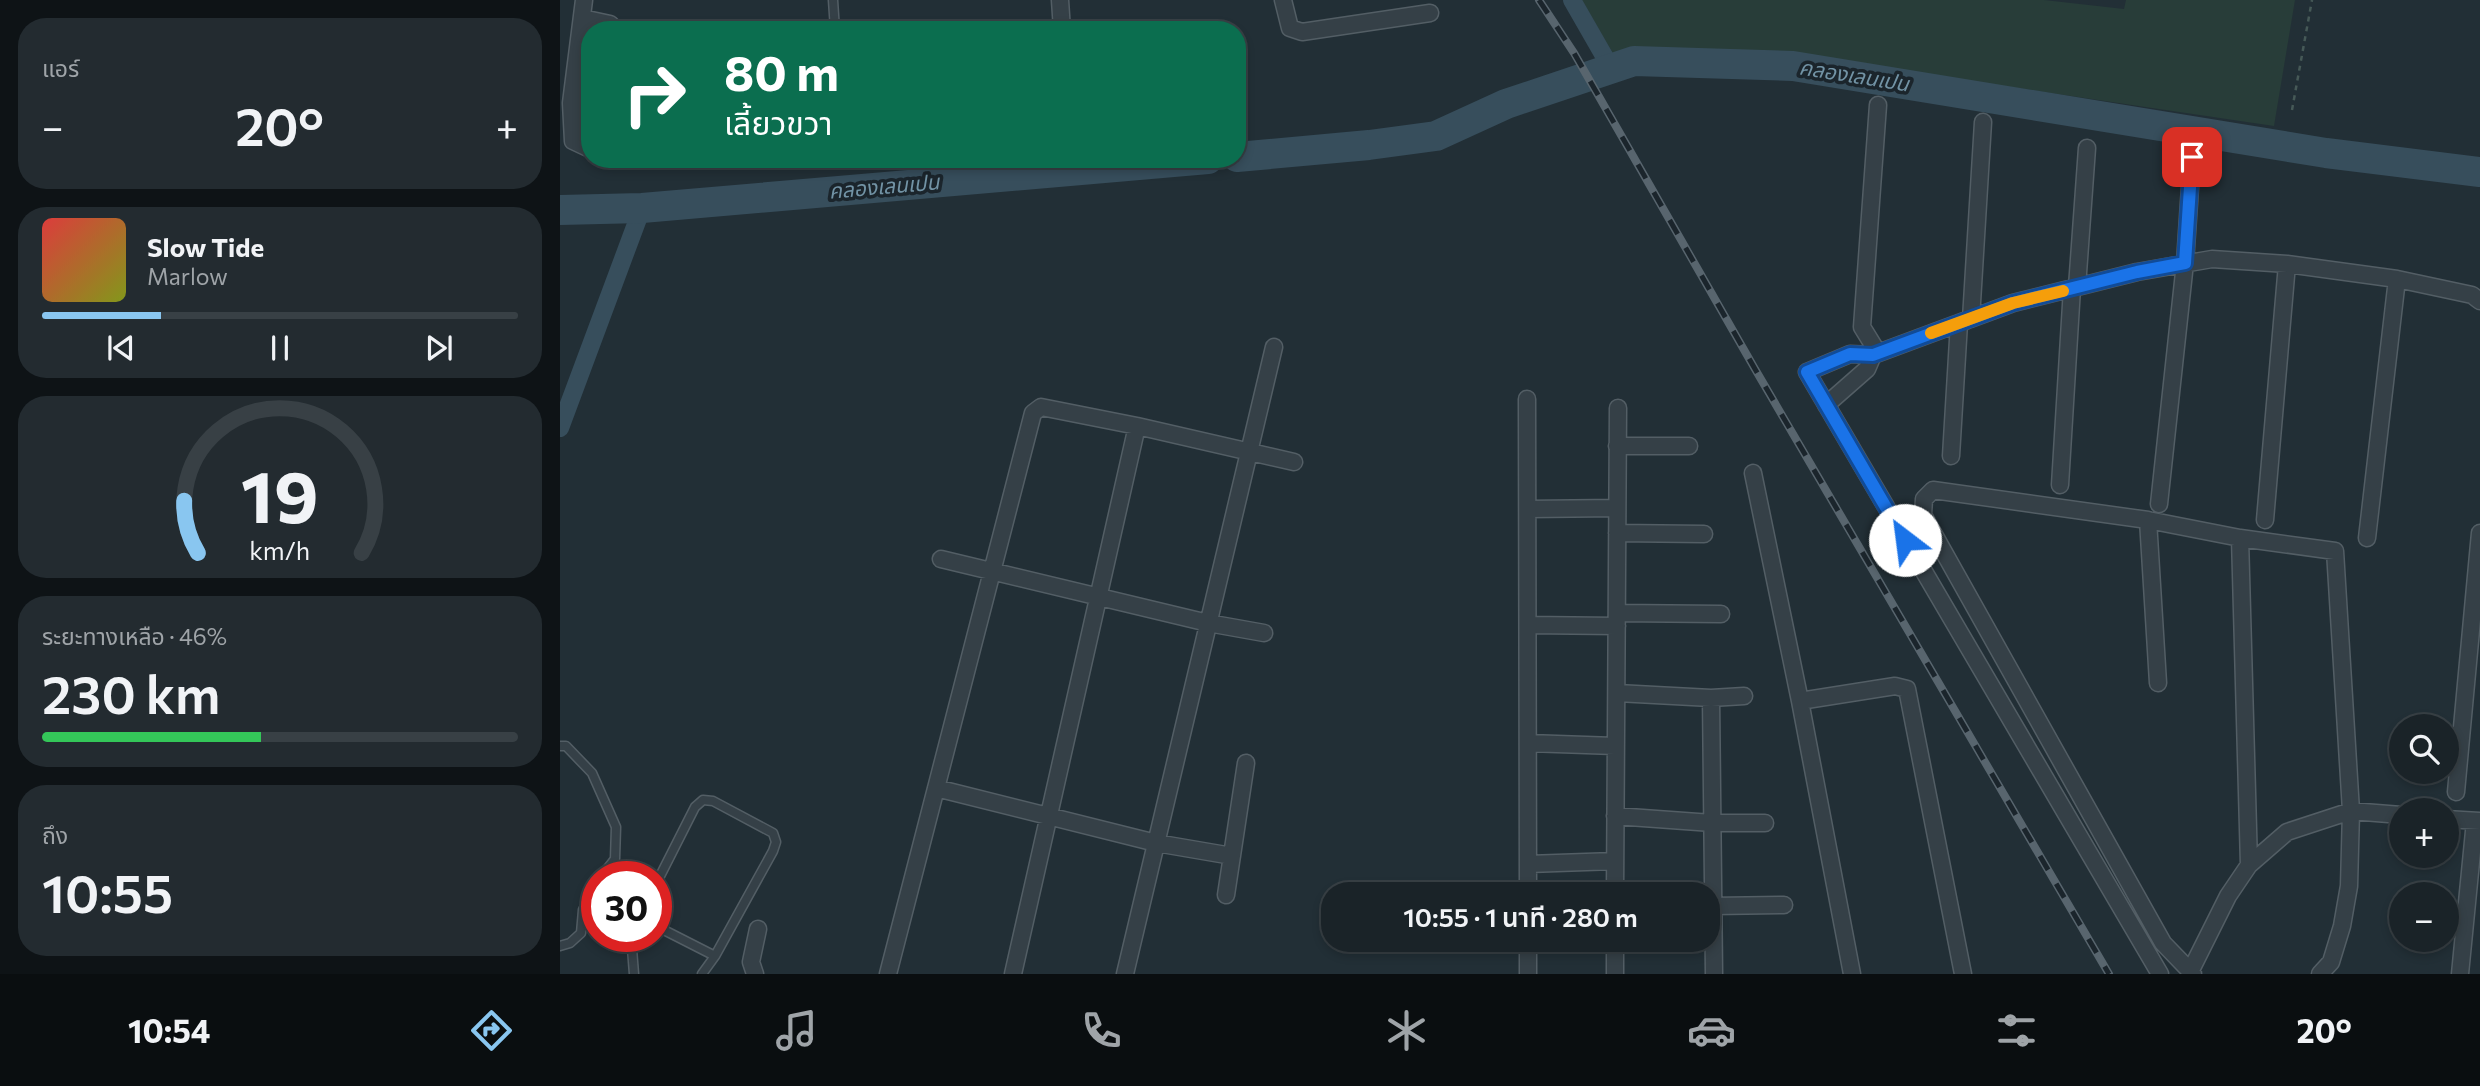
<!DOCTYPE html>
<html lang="th">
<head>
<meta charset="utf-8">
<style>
	:root { --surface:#1a2328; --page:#232b30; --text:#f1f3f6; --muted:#9fa4a8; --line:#384045; --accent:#89c6f0 }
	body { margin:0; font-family:Commissioner,"Noto Sans Thai",sans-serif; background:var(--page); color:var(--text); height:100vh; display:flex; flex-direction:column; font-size:26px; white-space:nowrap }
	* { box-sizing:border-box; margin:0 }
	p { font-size:23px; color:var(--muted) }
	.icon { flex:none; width:38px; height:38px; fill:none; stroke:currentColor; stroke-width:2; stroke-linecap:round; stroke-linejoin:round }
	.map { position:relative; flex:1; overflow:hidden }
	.drawer { display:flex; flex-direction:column; gap:18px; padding:18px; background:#0e1316; width:560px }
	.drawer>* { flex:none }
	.hud { position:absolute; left:21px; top:21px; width:665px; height:147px; border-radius:28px; box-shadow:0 4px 10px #0003,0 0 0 2px var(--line); background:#0b6e4f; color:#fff; overflow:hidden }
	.buttons { position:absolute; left:1829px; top:714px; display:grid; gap:14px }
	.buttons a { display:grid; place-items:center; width:70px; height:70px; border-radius:50%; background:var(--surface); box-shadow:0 4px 10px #0003,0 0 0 2px var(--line); font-size:35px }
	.speed { position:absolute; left:21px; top:861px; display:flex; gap:14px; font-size:35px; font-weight:700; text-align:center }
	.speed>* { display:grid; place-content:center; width:91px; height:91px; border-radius:50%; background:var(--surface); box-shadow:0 4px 10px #0003,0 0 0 2px var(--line); line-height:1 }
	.speed .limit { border:10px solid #d22; background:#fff; color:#111 }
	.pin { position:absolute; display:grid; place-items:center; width:60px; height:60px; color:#fff; margin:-30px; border-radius:14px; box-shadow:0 4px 10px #0006 }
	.me { position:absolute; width:77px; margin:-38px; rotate:330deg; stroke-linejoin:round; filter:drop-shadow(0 0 5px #0008) }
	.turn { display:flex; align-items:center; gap:24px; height:147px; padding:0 28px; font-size:32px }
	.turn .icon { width:91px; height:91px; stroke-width:2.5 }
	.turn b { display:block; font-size:49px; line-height:60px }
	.big { font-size:52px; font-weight:600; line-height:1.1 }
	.drawer .card { flex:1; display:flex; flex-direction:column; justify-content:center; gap:10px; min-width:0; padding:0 24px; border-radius:28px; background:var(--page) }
	.drawer .dial { align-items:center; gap:0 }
	.dial svg { height:182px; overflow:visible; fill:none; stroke:var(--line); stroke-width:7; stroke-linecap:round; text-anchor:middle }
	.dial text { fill:var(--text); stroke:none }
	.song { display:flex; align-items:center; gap:21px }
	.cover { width:84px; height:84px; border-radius:10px; background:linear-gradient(135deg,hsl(0 70% 55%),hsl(70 70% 35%)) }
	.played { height:7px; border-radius:4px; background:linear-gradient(90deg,var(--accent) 25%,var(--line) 25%) }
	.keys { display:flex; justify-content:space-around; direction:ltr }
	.heat { display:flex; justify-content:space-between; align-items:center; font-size:38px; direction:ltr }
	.charge { height:10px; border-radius:5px; background:linear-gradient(90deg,#34c759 46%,var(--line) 0) }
	.trip { position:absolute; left:761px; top:882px; width:399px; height:70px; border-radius:28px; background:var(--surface); box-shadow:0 4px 10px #0003,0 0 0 2px var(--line); font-weight:600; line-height:70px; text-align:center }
	.menu { display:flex; height:112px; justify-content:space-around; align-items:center; background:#0a0e10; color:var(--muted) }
	.menu .icon { width:49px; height:49px }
	.menu .current { color:var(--accent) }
	.menu b { font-size:32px; color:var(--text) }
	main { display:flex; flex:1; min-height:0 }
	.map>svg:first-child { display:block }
</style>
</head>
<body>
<main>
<section class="drawer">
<div class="card"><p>แอร์</p>
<div class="heat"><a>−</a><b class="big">20°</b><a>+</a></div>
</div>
<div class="card">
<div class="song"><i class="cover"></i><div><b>Slow Tide</b><p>Marlow</p></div></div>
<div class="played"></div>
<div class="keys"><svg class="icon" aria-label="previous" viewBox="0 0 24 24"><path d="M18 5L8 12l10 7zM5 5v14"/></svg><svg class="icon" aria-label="pause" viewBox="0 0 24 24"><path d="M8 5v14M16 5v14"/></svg><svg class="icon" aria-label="next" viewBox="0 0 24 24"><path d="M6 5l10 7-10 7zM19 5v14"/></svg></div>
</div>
<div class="card dial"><svg viewBox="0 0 100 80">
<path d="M14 69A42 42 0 1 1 86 69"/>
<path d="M14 69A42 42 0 0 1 8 46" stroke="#89c6f0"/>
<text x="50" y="56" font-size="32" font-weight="700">19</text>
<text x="50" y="72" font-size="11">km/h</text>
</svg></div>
<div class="card"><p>ระยะทางเหลือ · 46%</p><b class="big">230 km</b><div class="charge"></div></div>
<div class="card"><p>ถึง</p><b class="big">10:55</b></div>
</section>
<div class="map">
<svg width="1920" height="974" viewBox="0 0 1920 974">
	<rect width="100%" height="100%" fill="#222f36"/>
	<path fill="#283d39" d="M1022,0H1484L1564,9L1566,0H1735L1714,126L1302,65L1176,52L1053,54Z"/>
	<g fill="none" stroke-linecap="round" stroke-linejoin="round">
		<path stroke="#374e5c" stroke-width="18" d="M1012,0L1051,68
			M0,428L82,208"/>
		<path stroke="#374e5c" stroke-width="30" d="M677,157L809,145L876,136L946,104L1074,61L1233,66L1766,153L1920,172
			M0,210L82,208L648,159"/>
		<g stroke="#535e65" stroke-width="11">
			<path id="service" d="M273,0L275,30
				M0,746H6L32,773L56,827L55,859L41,877
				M96,884L135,807L143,800L153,801L213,833L216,842L213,851L155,956L142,974
				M96,926L155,956
				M71,936L74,974
				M0,946L10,943L21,933L23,910L37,882"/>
		</g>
		<g stroke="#535e65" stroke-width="19">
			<path id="minor" d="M24,0L11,103L13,141L30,149
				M500,0L502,30
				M723,0L730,28L742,32L870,13
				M22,18L50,24L56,30
				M1318,105L1302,327L1318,353
				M1517,287L1527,148
				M1411,319L1423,122
				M967,399L968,894
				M1266,405L1307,369L1313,355
				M1057,446H1129
				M1391,456L1399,323
				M1193,473L1240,701L1292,974
				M1500,485L1512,288
				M1599,504L1625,263L1632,157
				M968,509L1057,508
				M1588,520L1598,683
				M1705,520L1727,264
				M1057,533L1144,534
				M1680,538L1689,865
				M1807,538L1837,279
				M381,559L648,623L704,633
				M1057,613L1161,614
				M968,625L1057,626
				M1057,693L1151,698L1184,696
				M1151,698L1154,974
				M1240,701L1335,686L1347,689L1403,974
				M968,743L1055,746
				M376,788L596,843L672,856
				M1896,792L1920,533
				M1055,816L1152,823H1205
				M1886,819L1920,821
				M968,864L1055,861
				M1055,894L1058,408
				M666,895L686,763
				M1153,906L1224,905
				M968,940V974
				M1055,940V974
				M1631,970L1668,896L1689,865L1727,832L1791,811L1841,815
				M195,974L191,962L198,929
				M328,974L473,413L481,407L577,426L734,462
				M453,974L577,426
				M565,974L714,347
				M1600,974L1247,372L1290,354L1313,355L1453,303L1577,272L1652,259L1727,264L1837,279L1912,295L1920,301
				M1633,974L1603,943L1363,515L1364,499L1373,490L1588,520L1680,538L1775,551L1791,811L1789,886L1782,926L1771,962L1760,974
				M1900,974L1915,821"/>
		</g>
		<path stroke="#465957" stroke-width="2.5" stroke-dasharray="5 5" stroke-linecap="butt" d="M1732,110L1752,0"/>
		<use href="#service" stroke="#354047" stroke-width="8"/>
		<use href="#minor" stroke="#354047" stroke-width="16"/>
		<g stroke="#58656e" stroke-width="8">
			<path id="rail" d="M979,0L1014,53L1195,369L1549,974"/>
		</g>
		<use href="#rail" stroke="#1b252c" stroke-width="5" stroke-dasharray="16" stroke-linecap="butt"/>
	</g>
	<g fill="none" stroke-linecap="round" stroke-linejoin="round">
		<g stroke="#114b97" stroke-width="18">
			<path id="route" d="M1345,540L1247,372L1290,354L1313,355L1453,303L1577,272L1625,263L1632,157"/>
		</g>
		<use href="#route" stroke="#1a73e8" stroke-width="12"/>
		<path stroke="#f59e0b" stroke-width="12" d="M1371,333L1453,303L1503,291"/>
	</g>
	<g text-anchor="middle" stroke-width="7" stroke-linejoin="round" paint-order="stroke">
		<g font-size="21" font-style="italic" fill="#7293a5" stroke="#1b252c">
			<text transform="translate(1294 76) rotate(9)" y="7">คลองเลนเปน</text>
			<text transform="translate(324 187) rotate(-5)" y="7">คลองเลนเปน</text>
		</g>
	</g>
</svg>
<div class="buttons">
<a><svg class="icon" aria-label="search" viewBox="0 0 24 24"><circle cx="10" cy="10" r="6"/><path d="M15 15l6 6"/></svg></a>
<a>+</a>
<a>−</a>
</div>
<div class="speed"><div class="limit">30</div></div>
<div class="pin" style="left:1632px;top:157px;background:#d93025"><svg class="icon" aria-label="arrive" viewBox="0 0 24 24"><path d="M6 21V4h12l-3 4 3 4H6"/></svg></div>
<svg class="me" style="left:1345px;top:540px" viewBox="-20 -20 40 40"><circle r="19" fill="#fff"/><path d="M0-13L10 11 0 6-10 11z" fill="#1a73e8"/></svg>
<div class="trip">10:55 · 1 นาที · 280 m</div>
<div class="hud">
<div class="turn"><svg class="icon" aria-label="right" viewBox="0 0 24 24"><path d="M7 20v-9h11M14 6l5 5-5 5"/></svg><div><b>80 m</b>เลี้ยวขวา</div></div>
</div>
</div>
</main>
<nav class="menu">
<b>10:54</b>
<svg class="icon current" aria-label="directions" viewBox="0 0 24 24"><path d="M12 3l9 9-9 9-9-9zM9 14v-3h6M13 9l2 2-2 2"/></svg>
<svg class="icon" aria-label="music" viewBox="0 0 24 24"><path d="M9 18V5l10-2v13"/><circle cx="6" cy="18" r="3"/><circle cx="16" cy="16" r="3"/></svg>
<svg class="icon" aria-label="phone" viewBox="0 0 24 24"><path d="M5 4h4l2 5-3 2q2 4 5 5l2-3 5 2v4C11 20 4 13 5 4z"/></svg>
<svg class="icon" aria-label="climate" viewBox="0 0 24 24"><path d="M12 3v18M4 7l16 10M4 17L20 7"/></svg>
<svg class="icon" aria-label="car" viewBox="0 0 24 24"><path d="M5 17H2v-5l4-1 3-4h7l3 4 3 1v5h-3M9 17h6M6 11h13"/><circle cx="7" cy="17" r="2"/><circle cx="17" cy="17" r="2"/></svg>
<svg class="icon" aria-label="filters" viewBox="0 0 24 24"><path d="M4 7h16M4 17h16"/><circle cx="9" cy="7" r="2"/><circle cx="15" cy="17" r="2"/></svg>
<b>20°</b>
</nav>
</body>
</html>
